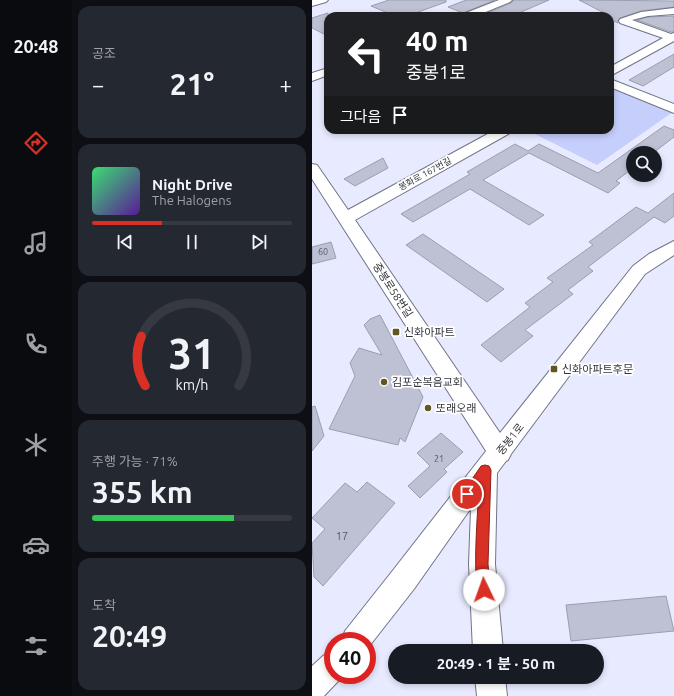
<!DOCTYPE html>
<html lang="ko">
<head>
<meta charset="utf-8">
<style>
	:root { --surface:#171b24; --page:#242831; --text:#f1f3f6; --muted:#9ea1a6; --line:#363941; --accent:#d93025 }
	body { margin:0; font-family:Ubuntu,"Noto Sans KR",sans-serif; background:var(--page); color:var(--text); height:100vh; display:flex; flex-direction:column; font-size:15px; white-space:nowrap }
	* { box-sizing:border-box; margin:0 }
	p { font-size:13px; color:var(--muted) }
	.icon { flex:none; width:22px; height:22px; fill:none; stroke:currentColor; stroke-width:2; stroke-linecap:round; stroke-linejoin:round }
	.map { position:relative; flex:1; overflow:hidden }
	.sheet { display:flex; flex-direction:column; gap:6px; padding:6px; background:#0d0f14; width:240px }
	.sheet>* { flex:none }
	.guide { position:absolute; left:12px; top:12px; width:290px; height:122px; border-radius:12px; box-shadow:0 2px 6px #0003; background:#202124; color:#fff; overflow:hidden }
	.tools { position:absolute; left:314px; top:146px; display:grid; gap:8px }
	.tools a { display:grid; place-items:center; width:36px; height:36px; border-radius:50%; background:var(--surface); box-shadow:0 2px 6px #0003; font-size:20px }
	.speed { position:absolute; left:12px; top:632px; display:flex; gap:8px; font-size:20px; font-weight:700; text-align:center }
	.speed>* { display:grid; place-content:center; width:52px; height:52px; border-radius:50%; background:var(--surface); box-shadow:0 2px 6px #0003; line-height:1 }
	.speed .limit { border:6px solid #d22; background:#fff; color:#111 }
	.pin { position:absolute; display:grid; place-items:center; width:34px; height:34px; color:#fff; margin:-17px; border:2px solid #fff; border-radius:50%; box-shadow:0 1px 4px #0007 }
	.me { position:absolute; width:44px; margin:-22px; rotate:357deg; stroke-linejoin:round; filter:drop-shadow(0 0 3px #0008) }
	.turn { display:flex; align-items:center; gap:14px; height:84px; padding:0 16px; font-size:18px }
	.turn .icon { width:52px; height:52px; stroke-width:2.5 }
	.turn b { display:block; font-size:28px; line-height:34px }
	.then { display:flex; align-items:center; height:38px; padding:0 16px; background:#0003; gap:8px; font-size:15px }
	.big { font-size:30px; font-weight:700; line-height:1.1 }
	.sheet .widget { flex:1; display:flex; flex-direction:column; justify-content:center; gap:6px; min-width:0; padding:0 14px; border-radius:12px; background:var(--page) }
	.sheet .dial { align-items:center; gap:0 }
	.dial svg { height:104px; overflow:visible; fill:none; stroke:var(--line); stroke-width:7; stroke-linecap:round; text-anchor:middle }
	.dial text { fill:var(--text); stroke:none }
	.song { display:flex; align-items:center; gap:12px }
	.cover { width:48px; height:48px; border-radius:6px; background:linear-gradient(135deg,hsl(140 70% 55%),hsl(270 70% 35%)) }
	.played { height:4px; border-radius:2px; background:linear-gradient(90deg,var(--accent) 35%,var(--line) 35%) }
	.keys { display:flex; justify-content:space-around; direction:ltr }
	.heat { display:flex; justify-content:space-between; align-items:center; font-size:22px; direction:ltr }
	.charge { height:6px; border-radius:3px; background:linear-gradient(90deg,#34c759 71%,var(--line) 0) }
	.trip { position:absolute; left:76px; top:644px; width:216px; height:40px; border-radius:20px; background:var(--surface); box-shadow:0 2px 6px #0003; font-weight:700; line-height:40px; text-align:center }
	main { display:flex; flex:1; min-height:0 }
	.tab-bar { display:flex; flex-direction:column; width:72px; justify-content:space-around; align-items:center; background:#090b0e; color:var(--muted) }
	.tab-bar .icon { width:28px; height:28px }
	.tab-bar .active { color:var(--accent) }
	.tab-bar b { font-size:18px; color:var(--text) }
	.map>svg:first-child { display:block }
</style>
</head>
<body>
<main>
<nav class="tab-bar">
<b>20:48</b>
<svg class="icon active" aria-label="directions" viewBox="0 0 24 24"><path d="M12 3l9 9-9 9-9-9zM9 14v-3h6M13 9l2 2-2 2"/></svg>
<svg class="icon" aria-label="music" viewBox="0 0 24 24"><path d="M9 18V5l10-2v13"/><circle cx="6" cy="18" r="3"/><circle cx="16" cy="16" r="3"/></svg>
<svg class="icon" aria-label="phone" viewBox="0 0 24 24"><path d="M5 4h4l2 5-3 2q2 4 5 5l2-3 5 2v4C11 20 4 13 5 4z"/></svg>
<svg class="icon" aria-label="climate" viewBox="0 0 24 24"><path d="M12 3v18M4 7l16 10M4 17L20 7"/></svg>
<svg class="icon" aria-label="car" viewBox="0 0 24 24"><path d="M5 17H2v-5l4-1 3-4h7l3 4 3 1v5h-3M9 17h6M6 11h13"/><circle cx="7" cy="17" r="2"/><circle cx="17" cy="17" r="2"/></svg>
<svg class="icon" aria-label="filters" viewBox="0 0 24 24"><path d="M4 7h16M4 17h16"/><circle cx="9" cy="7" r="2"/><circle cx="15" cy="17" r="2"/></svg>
</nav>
<section class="sheet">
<div class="widget"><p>공조</p>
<div class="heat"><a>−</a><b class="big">21°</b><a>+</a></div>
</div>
<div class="widget">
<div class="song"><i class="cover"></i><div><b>Night Drive</b><p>The Halogens</p></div></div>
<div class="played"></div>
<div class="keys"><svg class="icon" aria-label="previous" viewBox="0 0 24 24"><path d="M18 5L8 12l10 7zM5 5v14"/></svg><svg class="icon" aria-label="pause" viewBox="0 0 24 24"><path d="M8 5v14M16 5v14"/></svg><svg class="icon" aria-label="next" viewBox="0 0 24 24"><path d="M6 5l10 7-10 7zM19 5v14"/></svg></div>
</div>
<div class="widget dial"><svg viewBox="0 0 100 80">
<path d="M14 69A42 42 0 1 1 86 69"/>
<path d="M14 69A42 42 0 0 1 11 31" stroke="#d93025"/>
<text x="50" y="56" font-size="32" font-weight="700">31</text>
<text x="50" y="72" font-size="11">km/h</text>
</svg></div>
<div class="widget"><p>주행 가능 · 71%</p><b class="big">355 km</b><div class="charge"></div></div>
<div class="widget"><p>도착</p><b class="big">20:49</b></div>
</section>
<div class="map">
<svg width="362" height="696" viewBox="0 0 362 696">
	<rect width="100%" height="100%" fill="#e8ebff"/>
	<path fill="#c6cefb" d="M298,88L361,112L285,165L215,130H298Z"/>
	<path fill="#bec1d4" stroke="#9b9eb0" d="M77,0H134V2L95,16H83L59,6Z
		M154,0H183L151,13L136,7Z
		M202,0H237L200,16H168L199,3Z
		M267,0L362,1V7L329,11L308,18L306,20V23L298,19V16H293L296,15Z
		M16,13V36L0,28V18Z
		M362,16V32H359L325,20L336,17Z
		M362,54V67L331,86L317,80Z
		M352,126L362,130V137L341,153H321V168L304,181L308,183L296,193L217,153L171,180L232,215L217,225L158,189L101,222L89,214L158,174L155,172L203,144L216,151L227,144L286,173Z
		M71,158L76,168L43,186L32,179Z
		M362,193V216L353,223L342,217L276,267L281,271L256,290L261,294L213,330L221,336L189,362L169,345L218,307L213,303L241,282L235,278L281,245L277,242L324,207L336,213Z
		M111,234L192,289L175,302L94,245Z
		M19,242L24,258L0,264V247Z
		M68,315L111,397L93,442L88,438L86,445L17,429L43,376L38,363L47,348L70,355L52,325L58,319Z
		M3,406L12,436L0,451V407Z
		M129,433L151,452L132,469L135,472L108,498L96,486L118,466L105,453Z
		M55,482L83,503L11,586L2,577L0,543L13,529L0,518L33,483L45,492Z
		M354,596L362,631L259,641L254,605Z"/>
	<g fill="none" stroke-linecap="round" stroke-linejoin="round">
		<g stroke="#717485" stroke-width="2">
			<path id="minor" d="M0,0H16L14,2L0,6Z
				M187,0H200L198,2L164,16H150L151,14Z
				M362,8V14L336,16L320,20L359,34L362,33V41L298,76V67L351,38L308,23L307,21L308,19L329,12Z
				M16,68V75L0,81V73Z
				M298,79L362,104V113L298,87Z
				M183,130H200L198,133L43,220L188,433L321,266L337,254L362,241V255L333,274L199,454L196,460L194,461L185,473L183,564L191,651H161L157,564L159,508L102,589L55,649V641H29L33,631L82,569L174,451L0,179V164L5,165L36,210Z
				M21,651V675H32L31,676L12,696H0V666L11,656Z
				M163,677H193L195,696H165Z"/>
		</g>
		<use href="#minor" fill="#fff" fill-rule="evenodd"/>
	</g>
	<path fill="#d93025" stroke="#8d1f18" d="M173,465L177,466L179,470L176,564L178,590L176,594L172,596L167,594C160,576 166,510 167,487L159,498L155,499L151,498L150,494L169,466Z"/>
	<g fill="#605622" stroke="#fff" stroke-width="1.5">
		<rect x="80" y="328" width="8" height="8" rx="2"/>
		<rect x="238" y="365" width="8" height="8" rx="2"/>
		<circle cx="72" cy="382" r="4"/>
		<circle cx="116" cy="408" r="4"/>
	</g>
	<g text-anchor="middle" stroke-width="3.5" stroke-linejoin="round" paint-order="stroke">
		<g font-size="9" fill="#33353c" stroke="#fff">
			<text transform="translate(113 174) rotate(-29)" y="3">봉화로 167번길</text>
		</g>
		<g font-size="9" fill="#565862">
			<text x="11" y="255">60</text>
			<text x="127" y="462">21</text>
		</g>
		<g font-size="11" fill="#33353c" stroke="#fff">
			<text transform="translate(81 290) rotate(57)" y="4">중봉로58번길</text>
			<text transform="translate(198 439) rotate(-52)" y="4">중봉1로</text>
		</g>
		<g font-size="11" fill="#33353c" stroke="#fff" text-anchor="start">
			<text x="92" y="336">신화아파트</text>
			<text x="250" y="373">신화아파트후문</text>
			<text x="80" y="386">김포순복음교회</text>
			<text x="124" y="412">또래오래</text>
		</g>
		<g font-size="11" fill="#565862">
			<text x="30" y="540">17</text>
		</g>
	</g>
</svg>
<div class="tools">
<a><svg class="icon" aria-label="search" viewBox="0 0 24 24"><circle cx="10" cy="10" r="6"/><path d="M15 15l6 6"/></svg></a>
</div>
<div class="speed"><div class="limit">40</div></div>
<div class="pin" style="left:155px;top:494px;background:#d93025"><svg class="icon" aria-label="arrive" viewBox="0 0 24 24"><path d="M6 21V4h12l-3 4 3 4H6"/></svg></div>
<svg class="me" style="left:172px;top:590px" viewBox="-20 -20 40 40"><circle r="19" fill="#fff"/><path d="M0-13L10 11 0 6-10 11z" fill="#d93025"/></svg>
<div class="trip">20:49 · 1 분 · 50 m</div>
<div class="guide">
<div class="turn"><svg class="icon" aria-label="left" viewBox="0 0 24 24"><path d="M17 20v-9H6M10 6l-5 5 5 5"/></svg><div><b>40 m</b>중봉1로</div></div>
<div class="then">그다음<svg class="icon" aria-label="arrive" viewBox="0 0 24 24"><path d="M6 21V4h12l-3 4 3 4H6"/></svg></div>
</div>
</div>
</main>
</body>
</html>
